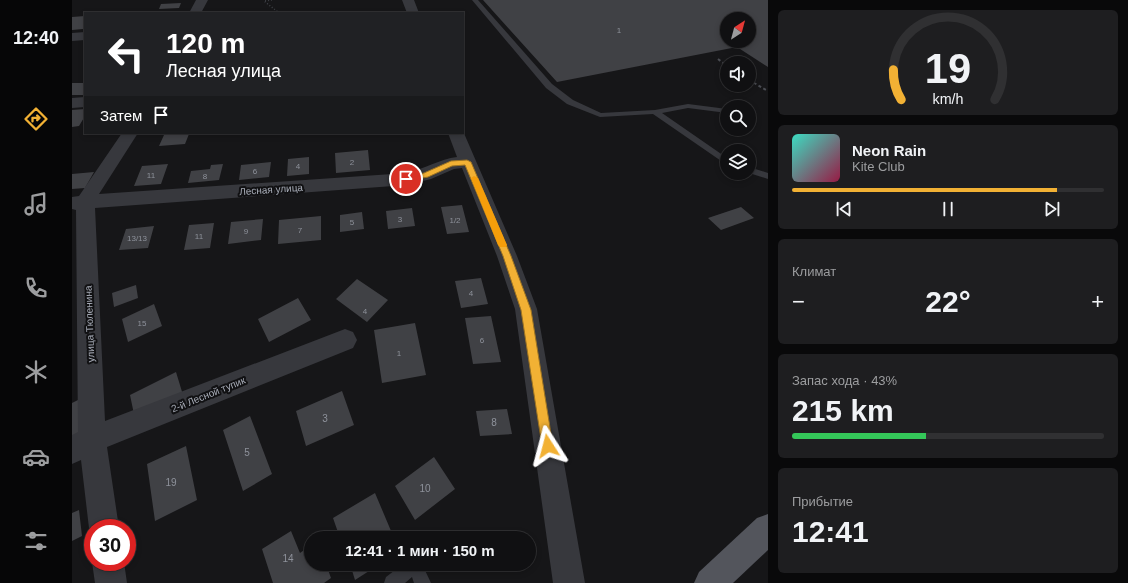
<!DOCTYPE html>
<html lang="ru">
<head>
<meta charset="utf-8">
<style>
	:root { --surface:#101012; --page:#1e1e20; --text:#f1f3f6; --muted:#9c9d9f; --line:#303032; --accent:#f2b134 }
	body { margin:0; font-family:Helvetica,sans-serif; background:var(--page); color:var(--text); height:100vh; display:flex; flex-direction:column; font-size:15px; white-space:nowrap }
	* { box-sizing:border-box; margin:0 }
	p { font-size:13px; color:var(--muted) }
	.icon { flex:none; width:22px; height:22px; fill:none; stroke:currentColor; stroke-width:2; stroke-linecap:round; stroke-linejoin:round }
	.map { position:relative; flex:1; overflow:hidden }
	.panel { display:flex; flex-direction:column; gap:10px; padding:10px; background:#09090a; width:360px }
	.panel>* { flex:none }
	.hud { position:absolute; left:12px; top:12px; width:380px; height:122px; border-radius:0px; box-shadow:0 2px 6px #0003,0 0 0 1px var(--line); background:#202124; color:#fff; overflow:hidden }
	.needle { width:26px; rotate:36deg }
	.buttons { position:absolute; left:648px; top:12px; display:grid; gap:8px }
	.buttons a { display:grid; place-items:center; width:36px; height:36px; border-radius:50%; background:var(--surface); box-shadow:0 2px 6px #0003,0 0 0 1px var(--line); font-size:20px }
	.speed { position:absolute; left:12px; top:519px; display:flex; gap:8px; font-size:20px; font-weight:700; text-align:center }
	.speed>* { display:grid; place-content:center; width:52px; height:52px; border-radius:50%; background:var(--surface); box-shadow:0 2px 6px #0003,0 0 0 1px var(--line); line-height:1 }
	.speed .limit { border:6px solid #d22; background:#fff; color:#111 }
	.pin { position:absolute; display:grid; place-items:center; width:34px; height:34px; color:#fff; margin:-17px; border:2px solid #fff; border-radius:50%; box-shadow:0 1px 4px #0007 }
	.me { position:absolute; width:44px; margin:-22px; rotate:351deg; stroke-linejoin:round; filter:drop-shadow(0 0 3px #0008) }
	.turn { display:flex; align-items:center; gap:14px; height:84px; padding:0 16px; font-size:18px }
	.turn .icon { width:52px; height:52px; stroke-width:2.5 }
	.turn b { display:block; font-size:28px; line-height:34px }
	.then { display:flex; align-items:center; height:38px; padding:0 16px; background:#0003; gap:8px; font-size:15px }
	.big { font-size:30px; font-weight:600; line-height:1.1 }
	.panel .card { flex:1; display:flex; flex-direction:column; justify-content:center; gap:6px; min-width:0; padding:0 14px; border-radius:6px; background:var(--page) }
	.panel .dial { align-items:center; gap:0 }
	.dial svg { height:104px; overflow:visible; fill:none; stroke:var(--line); stroke-width:7; stroke-linecap:round; text-anchor:middle }
	.dial text { fill:var(--text); stroke:none }
	.song { display:flex; align-items:center; gap:12px }
	.cover { width:48px; height:48px; border-radius:6px; background:linear-gradient(135deg,hsl(170 70% 55%),hsl(340 70% 35%)) }
	.played { height:4px; border-radius:2px; background:linear-gradient(90deg,var(--accent) 85%,var(--line) 85%) }
	.keys { display:flex; justify-content:space-around; direction:ltr }
	.heat { display:flex; justify-content:space-between; align-items:center; font-size:22px; direction:ltr }
	.charge { height:6px; border-radius:3px; background:linear-gradient(90deg,#34c759 43%,var(--line) 0) }
	.trip { position:absolute; left:232px; top:531px; width:232px; height:40px; border-radius:20px; background:var(--surface); box-shadow:0 2px 6px #0003,0 0 0 1px var(--line); font-weight:600; line-height:40px; text-align:center }
	main { display:flex; flex:1; min-height:0 }
	.tabs { display:flex; flex-direction:column; width:72px; justify-content:space-around; align-items:center; background:#060607; color:var(--muted) }
	.tabs .icon { width:28px; height:28px }
	.tabs .current { color:var(--accent) }
	.tabs b { font-size:18px; color:var(--text) }
	.map>svg:first-child { display:block }
</style>
</head>
<body>
<main>
<nav class="tabs">
<b>12:40</b>
<svg class="icon current" aria-label="directions" viewBox="0 0 24 24"><path d="M12 3l9 9-9 9-9-9zM9 14v-3h6M13 9l2 2-2 2"/></svg>
<svg class="icon" aria-label="music" viewBox="0 0 24 24"><path d="M9 18V5l10-2v13"/><circle cx="6" cy="18" r="3"/><circle cx="16" cy="16" r="3"/></svg>
<svg class="icon" aria-label="phone" viewBox="0 0 24 24"><path d="M5 4h4l2 5-3 2q2 4 5 5l2-3 5 2v4C11 20 4 13 5 4z"/></svg>
<svg class="icon" aria-label="climate" viewBox="0 0 24 24"><path d="M12 3v18M4 7l16 10M4 17L20 7"/></svg>
<svg class="icon" aria-label="car" viewBox="0 0 24 24"><path d="M5 17H2v-5l4-1 3-4h7l3 4 3 1v5h-3M9 17h6M6 11h13"/><circle cx="7" cy="17" r="2"/><circle cx="17" cy="17" r="2"/></svg>
<svg class="icon" aria-label="filters" viewBox="0 0 24 24"><path d="M4 7h16M4 17h16"/><circle cx="9" cy="7" r="2"/><circle cx="15" cy="17" r="2"/></svg>
</nav>
<div class="map">
<svg width="696" height="583" viewBox="0 0 696 583">
	<rect width="100%" height="100%" fill="#161618"/>
	<path fill="#404145" fill-rule="evenodd" d="M411,0H696V67L665,47L485,82ZM655,19H677V41H655Z
		M109,3L107,8L87,9L89,4Z
		M13,16V26L11,29L0,30V17Z
		M0,83H13L12,95H0Z
		M13,109V116L7,126L0,127V110Z
		M117,134L113,144L87,146L92,135Z
		M296,150L298,170L264,173L263,153Z
		M237,157V174L215,176L216,159Z
		M199,162L197,177L167,180L169,165Z
		M96,164L89,184L62,186L70,166Z
		M151,164L147,180L116,183L119,171L138,169L139,165Z
		M22,172L13,188L0,189V174Z
		M390,205L397,232L375,234L369,207Z
		M669,207L682,218L649,230L636,218Z
		M340,208L343,226L316,229L314,211Z
		M290,212L292,229L268,232V215Z
		M249,216V240L206,244L207,220Z
		M191,219L189,240L156,244L159,222Z
		M142,223L138,248L112,250L117,225Z
		M82,226L76,248L47,250L54,229Z
		M409,278L416,304L389,308L383,281Z
		M285,279L316,300L295,322L264,299Z
		M64,285L66,298L42,307L40,293Z
		M226,298L239,320L197,342L186,319Z
		M82,304L90,326L56,342L50,319Z
		M419,316L429,362L401,364L393,318Z
		M343,323L354,375L310,383L302,330Z
		M104,372L111,395L63,419L58,395Z
		M270,391L282,425L234,446L224,411Z
		M8,399L11,439L0,444V403Z
		M435,409L440,434L408,436L404,411Z
		M178,416L200,474L171,491L151,430Z
		M114,446L125,500L83,521L75,464Z
		M362,457L383,489L343,520L323,486Z
		M303,493L322,538H268L261,518Z
		M7,510L10,536L0,541V513Z
		M219,531L228,553L239,545V564H254L259,578L252,583H201L190,549Z
		M278,564H308L283,580Z"/>
	<g fill="none" stroke-linecap="round" stroke-linejoin="round">
		<path stroke="#3d3f44" stroke-width="1.5" stroke-dasharray="1 2" stroke-linecap="butt" d="M200,0L192,1L207,13"/>
		<path fill="#37383d" fill-rule="evenodd" d="M400,0H406L480,84L501,100L529,113L583,110L616,104L655,109V113L616,108L590,113L655,158V165L581,114L528,117L495,104L474,88Z
			M677,167L696,173V179L677,173Z
			M331,564H350L359,583H342L340,577L333,583H312L314,577Z"/>
		<path fill="#37383d" fill-rule="evenodd" d="M124,0H136L129,13H117Z
			M330,0H342L347,13H335Z
			M13,32V40L0,41V33Z
			M13,97V107L0,108V98Z
			M391,131L445,256L465,309L513,583H481L443,309L425,256L390,168L382,169L359,179L335,185L23,208L33,421L273,329L281,332L285,340L281,348L35,447L47,528H21V538L17,528L9,460L0,464V435L6,432L4,210L0,209V197L7,196L50,133H66L27,194L335,173C352,169 368,159 385,157L376,133H391Z
			M21,560V562H52L55,583H23L20,562Z"/>
		<path fill="#53555c" fill-rule="evenodd" d="M696,514V550L661,583H622L627,572L685,518Z"/>
		<path stroke="#4a4c52" stroke-width="2" stroke-dasharray="3 2.5" stroke-linecap="butt" d="M646,59L655,66
			M677,80L696,91"/>
	</g>
	<path fill="#f2b134" stroke="#9d7322" d="M395,160L399,162L439,256L459,310L481,446L480,450L476,452L472,450L470,446L449,310L431,256L393,165L380,166L356,177L334,181L331,179L332,177L352,173L379,161Z"/>
	<path fill="#f59e0b" d="M402,176L406,178L435,245L434,247H428L426,245L399,178Z"/>
	<g text-anchor="middle" stroke-width="4" stroke-linejoin="round" paint-order="stroke">
		<g font-size="8" fill="#8e929b">
			<text x="547" y="33">1</text>
			<text x="280" y="165">2</text>
			<text x="226" y="169">4</text>
			<text x="183" y="174">6</text>
			<text x="79" y="178">11</text>
			<text x="133" y="179">8</text>
			<text x="328" y="222">3</text>
			<text x="383" y="223">1/2</text>
			<text x="280" y="225">5</text>
			<text x="228" y="233">7</text>
			<text x="174" y="234">9</text>
			<text x="127" y="239">11</text>
			<text x="65" y="241">13/13</text>
			<text x="399" y="296">4</text>
			<text x="293" y="314">4</text>
			<text x="70" y="326">15</text>
			<text x="410" y="343">6</text>
			<text x="327" y="356">1</text>
		</g>
		<g font-size="10" fill="#a8adb8" stroke="#111113">
			<text transform="translate(199 189) rotate(-4)" y="4">Лесная улица</text>
			<text transform="translate(17 324) rotate(-92)" y="4">улица Тюленина</text>
			<text transform="translate(136 394) rotate(-22)" y="4">2-й Лесной тупик</text>
		</g>
		<g font-size="10" fill="#8e929b">
			<text x="253" y="422">3</text>
			<text x="422" y="426">8</text>
			<text x="175" y="456">5</text>
			<text x="99" y="486">19</text>
			<text x="353" y="492">10</text>
			<text x="216" y="562">14</text>
		</g>
	</g>
</svg>
<div class="buttons">
<a><svg class="needle" viewBox="-14 -14 28 28"><path d="M0-13l5 13h-10z" fill="#e53935"/><path d="M0 13l5-13h-10z" fill="#9c9d9f"/></svg></a>
<a><svg class="icon" aria-label="sound" viewBox="0 0 24 24"><path d="M4 9h4l5-4v14l-5-4H4zM17 9q2 3 0 6"/></svg></a>
<a><svg class="icon" aria-label="search" viewBox="0 0 24 24"><circle cx="10" cy="10" r="6"/><path d="M15 15l6 6"/></svg></a>
<a><svg class="icon" aria-label="layers" viewBox="0 0 24 24"><path d="M12 4l9 5-9 5-9-5zM3 14l9 5 9-5"/></svg></a>
</div>
<div class="speed"><div class="limit">30</div></div>
<div class="pin" style="left:334px;top:179px;background:#d93025"><svg class="icon" aria-label="arrive" viewBox="0 0 24 24"><path d="M6 21V4h12l-3 4 3 4H6"/></svg></div>
<svg class="me" style="left:476px;top:446px" viewBox="-20 -20 40 40"><path d="M0-17L14 15 0 8-14 15z" fill="#f2b134" stroke="#fff" stroke-width="4"/></svg>
<div class="trip">12:41 · 1 мин · 150 m</div>
<div class="hud">
<div class="turn"><svg class="icon" aria-label="left" viewBox="0 0 24 24"><path d="M17 20v-9H6M10 6l-5 5 5 5"/></svg><div><b>120 m</b>Лесная улица</div></div>
<div class="then">Затем<svg class="icon" aria-label="arrive" viewBox="0 0 24 24"><path d="M6 21V4h12l-3 4 3 4H6"/></svg></div>
</div>
</div>
<section class="panel">
<div class="card dial"><svg viewBox="0 0 100 80">
<path d="M14 69A42 42 0 1 1 86 69"/>
<path d="M14 69A42 42 0 0 1 8 46" stroke="#f2b134"/>
<text x="50" y="56" font-size="32" font-weight="700">19</text>
<text x="50" y="72" font-size="11">km/h</text>
</svg></div>
<div class="card">
<div class="song"><i class="cover"></i><div><b>Neon Rain</b><p>Kite Club</p></div></div>
<div class="played"></div>
<div class="keys"><svg class="icon" aria-label="previous" viewBox="0 0 24 24"><path d="M18 5L8 12l10 7zM5 5v14"/></svg><svg class="icon" aria-label="pause" viewBox="0 0 24 24"><path d="M8 5v14M16 5v14"/></svg><svg class="icon" aria-label="next" viewBox="0 0 24 24"><path d="M6 5l10 7-10 7zM19 5v14"/></svg></div>
</div>
<div class="card"><p>Климат</p>
<div class="heat"><a>−</a><b class="big">22°</b><a>+</a></div>
</div>
<div class="card"><p>Запас хода · 43%</p><b class="big">215 km</b><div class="charge"></div></div>
<div class="card"><p>Прибытие</p><b class="big">12:41</b></div>
</section>
</main>
</body>
</html>
